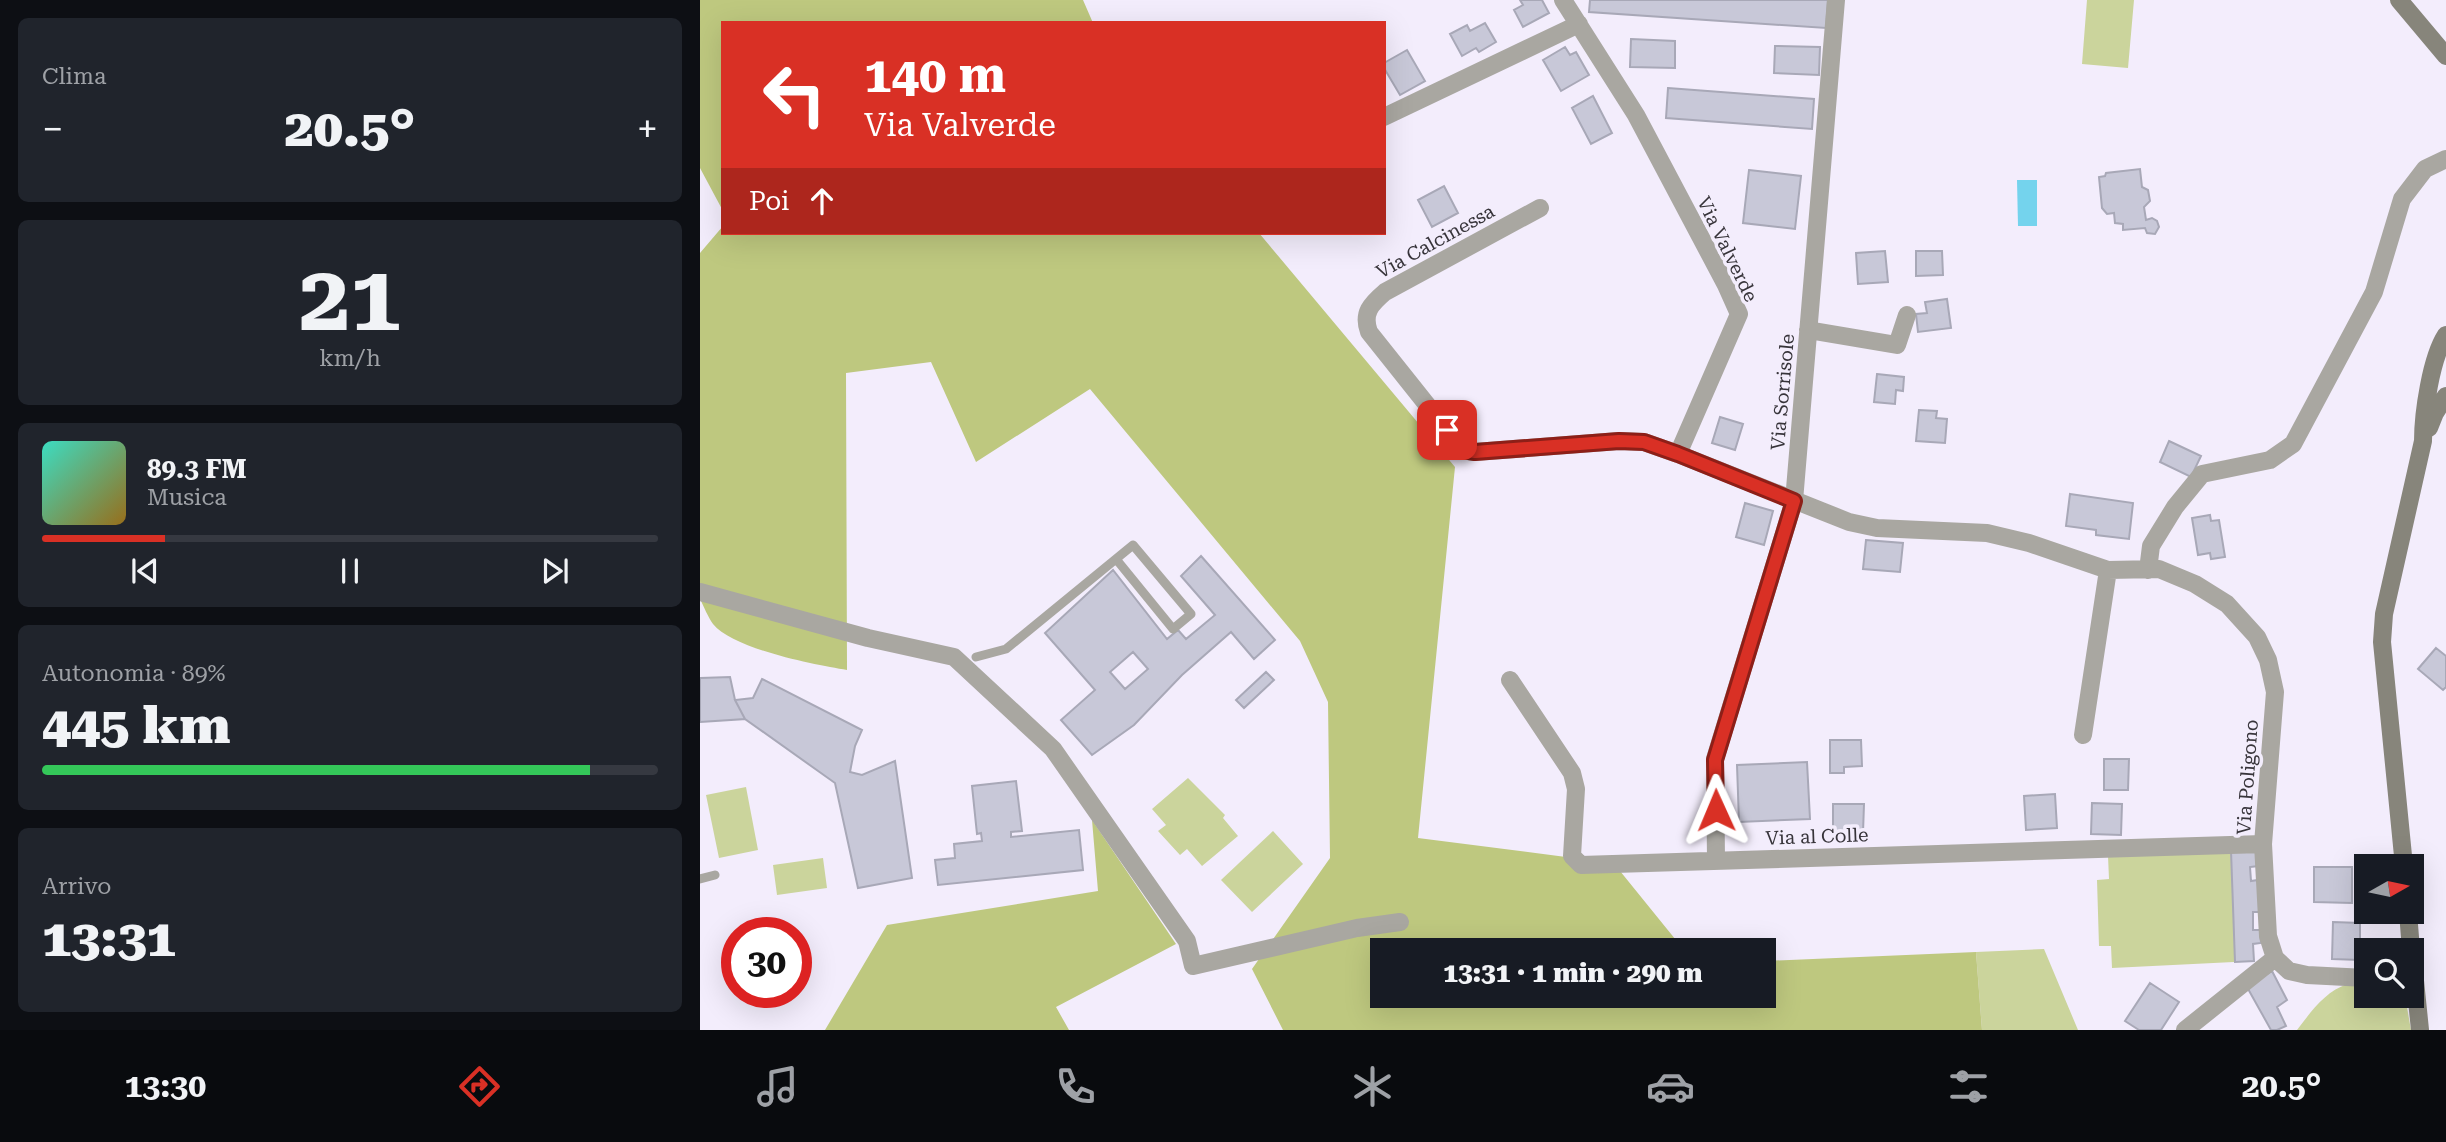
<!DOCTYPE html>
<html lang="it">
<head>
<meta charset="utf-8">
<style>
	:root { --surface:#171b24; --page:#20242c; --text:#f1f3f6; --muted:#9ea1a6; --line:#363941; --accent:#d93025 }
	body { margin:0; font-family:"Roboto Serif",serif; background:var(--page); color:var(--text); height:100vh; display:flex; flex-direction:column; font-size:26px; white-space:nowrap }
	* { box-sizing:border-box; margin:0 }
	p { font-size:23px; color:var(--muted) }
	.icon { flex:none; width:38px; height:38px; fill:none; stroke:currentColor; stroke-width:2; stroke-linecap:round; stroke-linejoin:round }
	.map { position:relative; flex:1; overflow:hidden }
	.side { display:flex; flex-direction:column; gap:18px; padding:18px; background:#0d0f14; width:700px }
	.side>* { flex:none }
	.banner { position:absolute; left:21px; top:21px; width:665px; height:214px; border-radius:0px; box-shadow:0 7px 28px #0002; background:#d93025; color:#fff; overflow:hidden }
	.needle { width:46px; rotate:81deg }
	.fabs { position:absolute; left:1654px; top:854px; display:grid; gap:14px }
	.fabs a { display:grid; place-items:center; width:70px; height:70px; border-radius:0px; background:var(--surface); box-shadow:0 7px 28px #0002; font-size:35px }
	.speed { position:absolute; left:21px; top:917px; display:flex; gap:14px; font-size:35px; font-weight:700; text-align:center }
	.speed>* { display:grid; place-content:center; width:91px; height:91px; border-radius:50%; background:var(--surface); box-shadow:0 7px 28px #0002; line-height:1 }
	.speed .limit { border:10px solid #d22; background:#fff; color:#111 }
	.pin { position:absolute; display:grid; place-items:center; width:60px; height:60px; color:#fff; margin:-30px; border-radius:14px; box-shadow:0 4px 10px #0006 }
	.me { position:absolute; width:77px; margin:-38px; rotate:359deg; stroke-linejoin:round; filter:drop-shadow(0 0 5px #0008) }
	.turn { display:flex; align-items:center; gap:24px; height:147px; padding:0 28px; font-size:32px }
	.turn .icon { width:91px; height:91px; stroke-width:2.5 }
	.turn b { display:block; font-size:49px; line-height:60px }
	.then { display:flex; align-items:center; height:66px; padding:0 28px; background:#0003; gap:14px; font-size:26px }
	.big { font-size:52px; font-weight:800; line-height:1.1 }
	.side .tile { flex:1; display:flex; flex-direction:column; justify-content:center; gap:10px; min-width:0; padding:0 24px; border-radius:10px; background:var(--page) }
	.side .dial { align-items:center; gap:0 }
	.dial b { font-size:91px; line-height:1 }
	.song { display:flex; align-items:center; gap:21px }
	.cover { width:84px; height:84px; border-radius:10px; background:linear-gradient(135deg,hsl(170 70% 55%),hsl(40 70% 35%)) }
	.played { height:7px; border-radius:4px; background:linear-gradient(90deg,var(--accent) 20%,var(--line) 20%) }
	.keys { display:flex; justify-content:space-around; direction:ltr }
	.heat { display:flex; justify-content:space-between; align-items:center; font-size:38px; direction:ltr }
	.charge { height:10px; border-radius:5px; background:linear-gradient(90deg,#34c759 89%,var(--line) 0) }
	.trip { position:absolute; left:670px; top:938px; width:406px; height:70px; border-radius:0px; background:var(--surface); box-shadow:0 7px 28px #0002; font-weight:800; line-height:70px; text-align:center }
	.dock { display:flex; height:112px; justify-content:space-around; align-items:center; background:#090b0e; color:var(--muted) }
	.dock .icon { width:49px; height:49px }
	.dock .selected { color:var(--accent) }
	.dock b { font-size:32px; color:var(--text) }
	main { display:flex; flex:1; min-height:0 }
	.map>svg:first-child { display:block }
</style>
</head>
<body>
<main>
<section class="side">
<div class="tile"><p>Clima</p>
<div class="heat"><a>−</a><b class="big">20.5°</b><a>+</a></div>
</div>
<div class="tile dial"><b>21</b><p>km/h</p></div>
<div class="tile">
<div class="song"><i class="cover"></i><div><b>89.3 FM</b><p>Musica</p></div></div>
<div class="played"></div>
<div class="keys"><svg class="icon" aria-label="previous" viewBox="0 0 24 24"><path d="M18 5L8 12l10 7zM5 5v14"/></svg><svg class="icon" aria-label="pause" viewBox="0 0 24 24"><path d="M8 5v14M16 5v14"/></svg><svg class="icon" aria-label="next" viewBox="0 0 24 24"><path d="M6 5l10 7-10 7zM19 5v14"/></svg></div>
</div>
<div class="tile"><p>Autonomia · 89%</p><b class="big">445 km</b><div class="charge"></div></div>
<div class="tile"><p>Arrivo</p><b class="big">13:31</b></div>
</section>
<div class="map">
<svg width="1746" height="1030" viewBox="0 0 1746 1030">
	<rect width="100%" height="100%" fill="#f3edfc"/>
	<path fill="#cbd49c" d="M1387,0H1434L1428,68L1382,64Z
		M488,778L525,815L523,818L538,836L502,866L487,849L480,855L458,831L466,825L452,809Z
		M46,787L58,850L19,858L6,795Z
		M573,831L603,864L552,912L521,880Z
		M1557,850L1558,866L1551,867V880H1558L1560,912L1553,913V929L1560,930L1561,943L1553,944L1554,961L1412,968L1411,946H1399L1397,880L1409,879L1408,856Z
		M123,858L127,888L77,895L73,865Z
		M1344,949L1378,1030H1282L1276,952Z
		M1648,984L1666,985V996H1705L1711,1030H1597C1611,1012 1625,991 1648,984Z"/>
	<path fill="#bec87f" d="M0,0H383L393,23H23V211L0,168Z
		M23,226V233H559L755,467L718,838L866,857L920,871L984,950H682V996H1064V961L1276,952L1282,1030H583L552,969L630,858L628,702L600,641L390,389L276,462L231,362L146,373L147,670C115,665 33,649 13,624C8,617 4,607 0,599V253Z
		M392,820L476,944L356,1007L369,1030H125L187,925L398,891Z"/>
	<path fill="#74d3ed" d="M1317,180H1337V226H1318Z"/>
	<path fill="#c8c8d8" stroke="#a8a8b7" stroke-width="2" fill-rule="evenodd" d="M820,0H842L849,13L823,27L814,10L823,5Z
		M890,0H1128L1126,28L889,12Z
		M785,23L796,42L779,52L776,48L762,56L750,34L767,25L770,31Z
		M931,39L975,41V68L930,67Z
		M1075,46L1120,47L1119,75L1074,73Z
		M865,47L870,55L876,52L889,75L861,91L843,60Z
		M707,50L725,81L700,95L684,68V63Z
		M968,88L1114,99L1112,129L966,118Z
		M893,96L912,133L891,144L872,108Z
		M1440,169L1442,187L1448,190L1450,201L1444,207L1446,220L1452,218L1457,221L1459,227L1455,234L1447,233L1445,228L1423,230V224L1415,223L1414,213L1407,214L1402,208L1399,177L1405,176L1406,173Z
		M1049,170L1101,176L1095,229L1043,223Z
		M744,186L758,213L732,227L718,200Z
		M1185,251L1188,282L1158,284L1156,253Z
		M1216,251H1242L1243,275L1216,276Z
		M1247,299L1251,328L1218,332L1216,314L1227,313L1225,302Z
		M1177,374L1204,377L1203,391L1196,390L1195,404L1174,402Z
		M1219,410L1237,411L1236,418L1247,419L1245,443L1216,441Z
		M1020,417L1043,424L1035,450L1012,443Z
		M1469,441L1501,456L1491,477L1460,462Z
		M1370,494L1433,503L1429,539L1396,535V530L1366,526Z
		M1045,503L1073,511L1064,545L1036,537Z
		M1510,515L1511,521L1519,520L1525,557L1511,559L1510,553L1498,555L1492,518Z
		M1166,540L1203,543L1200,572L1163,569Z
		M501,556L575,640L554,659L531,632L482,675L434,725L392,755L361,720L395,690L345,633L413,570L467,639L478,630L486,639L515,615L481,576ZM433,652L448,669L425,689L410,672Z
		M1736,648L1746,656V687L1743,690L1718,669Z
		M566,672L574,680L544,708L536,700Z
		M30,677L35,700L45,719L0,722V678Z
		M62,679L162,730L155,746L150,772L162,775L195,761L212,878L158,888L135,783L45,719L35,700L53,698Z
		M1130,740H1161L1162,766L1144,767V773H1130Z
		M1404,759H1429L1428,790H1404Z
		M1107,762L1110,819L1039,822L1037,765Z
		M316,781L322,831L311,832V837L379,830L383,870L238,885L235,860L255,858L254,844L282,841L281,833L277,834L272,786Z
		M1355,794L1357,828L1326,830L1324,796Z
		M1392,803L1422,804L1421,835L1391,834Z
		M1133,804H1164L1163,833H1154L1153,840H1133Z
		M1557,850L1558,866L1550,867L1551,881L1558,880L1560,912H1553V930H1560L1561,943L1553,944L1554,961L1535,962L1531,851Z
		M1614,867H1652V903L1614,902Z
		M1633,922L1660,923V960L1632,959Z
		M1572,971L1587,1000L1577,1007L1586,1026L1577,1030H1571L1547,987Z
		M1450,983L1479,1002L1461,1030H1439L1425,1021Z"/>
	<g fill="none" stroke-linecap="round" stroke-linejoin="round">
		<path stroke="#a9a7a1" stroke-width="9" d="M276,657L306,649L433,545L491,614L473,629L416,559
			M0,879L15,875"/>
		<path stroke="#a9a7a1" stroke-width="18" d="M863,0L936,115L1026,285L1039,314L978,454L1149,522L1177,528L1287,533L1329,543L1408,570L1459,569L1495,584L1527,604L1557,637L1568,660L1575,692L1563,844L1568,936L1575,958L1589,971L1607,975L1666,978
			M684,117L879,24
			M840,208L685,292C671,304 662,313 669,332L763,450L775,452L919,441L944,442L978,454
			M1108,330L1197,345L1207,315
			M1448,570L1451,546L1475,507L1502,474L1570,460L1593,444L1674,292L1702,199L1725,169L1746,159
			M0,592L168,638L254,657L353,749L487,941L493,966L657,928L700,922
			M810,680L872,773L876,789L872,856L881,865L1563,844
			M1383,735L1408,570
			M1016,860L1015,759L1094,501L1136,0
			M1485,1030L1575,958"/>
		<path stroke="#87857b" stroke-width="18" d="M1699,0L1746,56
			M1729,428L1735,413L1746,396
			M1704,866L1682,642L1684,614L1723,441C1723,413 1731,358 1746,335
			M1708,912L1711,950
			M1712,951L1720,1030"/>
	</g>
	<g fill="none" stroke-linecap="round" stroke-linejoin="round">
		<g stroke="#8d1f18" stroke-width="18">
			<path id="route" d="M747,430L762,450L775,452L919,441L944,442L978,454L1094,501L1015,760L1016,810"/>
		</g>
		<use href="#route" stroke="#d93025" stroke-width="12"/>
	</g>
	<g text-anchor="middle" stroke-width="7" stroke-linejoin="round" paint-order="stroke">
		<g font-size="19" fill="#37343a" stroke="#f3edfc">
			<text transform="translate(735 241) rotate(-29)" y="7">Via Calcinessa</text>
			<text transform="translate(1028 249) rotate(64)" y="7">Via Valverde</text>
			<text transform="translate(1082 392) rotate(-85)" y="7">Via Sorrisole</text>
			<text transform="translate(1547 777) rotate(-86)" y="7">Via Poligono</text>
			<text transform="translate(1117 836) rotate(-2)" y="7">Via al Colle</text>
		</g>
	</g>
</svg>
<div class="fabs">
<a><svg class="needle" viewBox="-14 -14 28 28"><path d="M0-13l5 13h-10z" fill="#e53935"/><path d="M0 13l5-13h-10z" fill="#9ea1a6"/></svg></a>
<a><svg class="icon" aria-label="search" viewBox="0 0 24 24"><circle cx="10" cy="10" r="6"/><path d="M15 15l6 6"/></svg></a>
</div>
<div class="speed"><div class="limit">30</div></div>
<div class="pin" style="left:747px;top:430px;background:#d93025"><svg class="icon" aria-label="arrive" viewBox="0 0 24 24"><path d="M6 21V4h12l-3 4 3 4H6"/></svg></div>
<svg class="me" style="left:1016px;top:810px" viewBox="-20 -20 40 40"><path d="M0-17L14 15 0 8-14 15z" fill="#d93025" stroke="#fff" stroke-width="4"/></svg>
<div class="trip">13:31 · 1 min · 290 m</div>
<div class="banner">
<div class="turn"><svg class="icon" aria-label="left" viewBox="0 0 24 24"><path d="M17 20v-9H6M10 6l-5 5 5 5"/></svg><div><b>140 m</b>Via Valverde</div></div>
<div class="then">Poi<svg class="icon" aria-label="ahead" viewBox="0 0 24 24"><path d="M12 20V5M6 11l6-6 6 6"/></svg></div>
</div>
</div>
</main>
<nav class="dock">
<b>13:30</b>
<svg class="icon selected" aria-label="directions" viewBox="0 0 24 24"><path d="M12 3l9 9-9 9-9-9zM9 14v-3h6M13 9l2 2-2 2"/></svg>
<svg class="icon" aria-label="music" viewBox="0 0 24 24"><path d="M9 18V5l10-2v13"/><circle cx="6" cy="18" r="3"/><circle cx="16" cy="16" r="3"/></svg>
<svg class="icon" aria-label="phone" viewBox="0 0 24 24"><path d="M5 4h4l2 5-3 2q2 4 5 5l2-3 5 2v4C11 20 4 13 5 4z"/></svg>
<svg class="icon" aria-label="climate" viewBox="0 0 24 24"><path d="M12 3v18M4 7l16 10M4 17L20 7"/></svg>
<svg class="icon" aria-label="car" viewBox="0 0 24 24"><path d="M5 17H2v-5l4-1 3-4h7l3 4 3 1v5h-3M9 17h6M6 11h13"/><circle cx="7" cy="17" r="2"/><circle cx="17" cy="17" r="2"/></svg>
<svg class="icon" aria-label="filters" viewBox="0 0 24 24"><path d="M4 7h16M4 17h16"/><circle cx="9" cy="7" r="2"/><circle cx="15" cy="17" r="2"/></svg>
<b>20.5°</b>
</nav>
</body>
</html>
